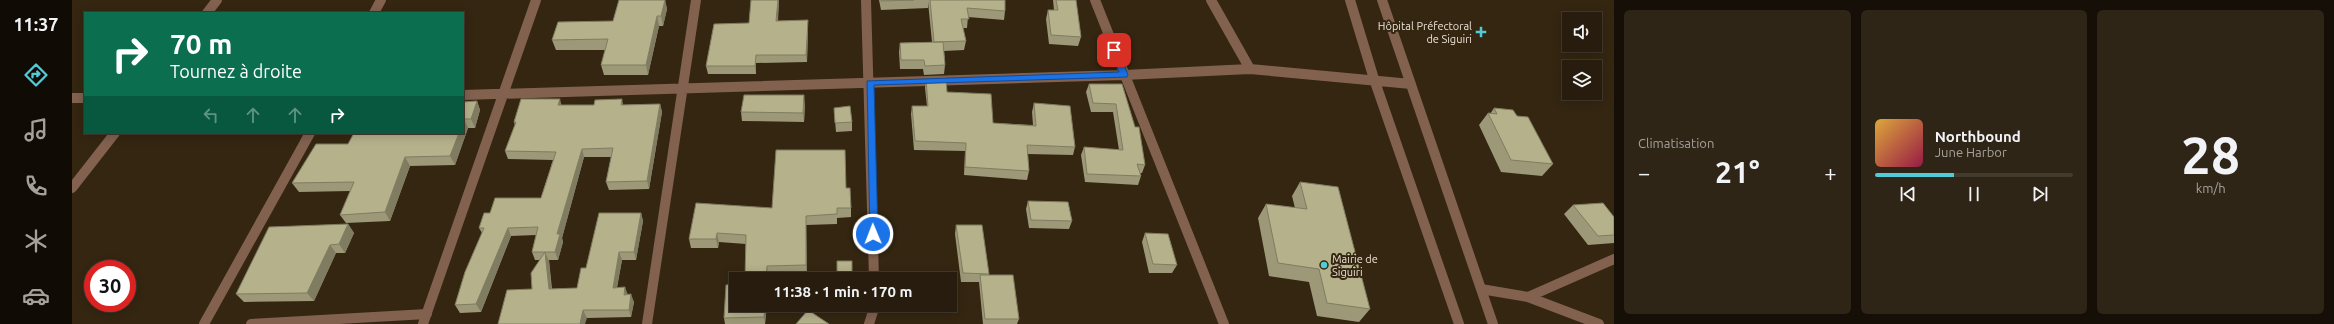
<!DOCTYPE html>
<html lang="fr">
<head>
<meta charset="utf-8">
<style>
	:root { --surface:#271c0d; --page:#2f2516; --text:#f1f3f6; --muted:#a4a19d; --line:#433a2e; --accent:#52cbd8 }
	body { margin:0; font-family:Ubuntu,sans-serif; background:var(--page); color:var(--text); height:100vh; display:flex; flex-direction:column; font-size:15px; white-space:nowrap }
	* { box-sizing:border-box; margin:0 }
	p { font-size:13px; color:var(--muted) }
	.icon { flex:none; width:22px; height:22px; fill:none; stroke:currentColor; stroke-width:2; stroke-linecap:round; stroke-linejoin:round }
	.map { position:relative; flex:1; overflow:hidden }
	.side { display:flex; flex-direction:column; gap:10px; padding:10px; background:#150f07; width:720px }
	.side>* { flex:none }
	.guide { position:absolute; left:12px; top:12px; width:380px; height:122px; border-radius:0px; box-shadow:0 2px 10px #0003,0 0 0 1px var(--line); background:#0b6e4f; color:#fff; overflow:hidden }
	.controls { position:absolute; left:1490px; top:12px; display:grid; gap:8px }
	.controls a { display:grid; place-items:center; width:40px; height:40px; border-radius:0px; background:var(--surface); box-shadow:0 2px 10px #0003,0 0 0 1px var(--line); font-size:20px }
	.speed { position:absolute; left:12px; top:260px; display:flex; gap:8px; font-size:20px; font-weight:700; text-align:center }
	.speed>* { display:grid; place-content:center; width:52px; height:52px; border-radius:50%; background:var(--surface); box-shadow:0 2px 10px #0003,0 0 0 1px var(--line); line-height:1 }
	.speed .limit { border:6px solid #d22; background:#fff; color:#111 }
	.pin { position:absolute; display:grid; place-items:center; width:34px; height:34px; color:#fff; margin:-17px; border-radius:8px; box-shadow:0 2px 6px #0006 }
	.me { position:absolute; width:44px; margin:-22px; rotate:359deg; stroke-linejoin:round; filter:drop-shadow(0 0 3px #0008) }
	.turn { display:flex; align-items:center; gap:14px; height:84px; padding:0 20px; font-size:18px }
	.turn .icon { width:52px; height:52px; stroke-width:2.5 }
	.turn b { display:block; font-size:28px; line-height:34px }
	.lanes { display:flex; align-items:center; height:38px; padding:0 20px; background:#0003; justify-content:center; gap:20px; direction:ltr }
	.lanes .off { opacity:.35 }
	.big { font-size:30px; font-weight:600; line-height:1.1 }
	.side .widget { flex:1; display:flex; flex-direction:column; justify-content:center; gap:6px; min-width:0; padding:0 14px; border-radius:6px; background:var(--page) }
	.side .dial { align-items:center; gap:0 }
	.dial b { font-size:52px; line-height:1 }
	.song { display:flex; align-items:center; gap:12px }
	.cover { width:48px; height:48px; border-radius:6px; background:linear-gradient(135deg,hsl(40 70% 55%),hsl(340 70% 35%)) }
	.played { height:4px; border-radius:2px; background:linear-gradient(90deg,var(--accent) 40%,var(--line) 40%) }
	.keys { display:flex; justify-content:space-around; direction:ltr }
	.heat { display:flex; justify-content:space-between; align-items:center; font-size:22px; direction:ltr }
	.side .tiles { flex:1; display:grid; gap:10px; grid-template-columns:repeat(3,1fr) }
	.trip { position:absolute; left:657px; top:272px; width:228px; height:40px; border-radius:0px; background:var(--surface); box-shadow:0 2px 10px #0003,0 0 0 1px var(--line); font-weight:600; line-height:40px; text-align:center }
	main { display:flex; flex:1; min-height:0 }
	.menu { display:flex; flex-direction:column; width:72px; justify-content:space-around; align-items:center; background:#100b05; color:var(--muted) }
	.menu .icon { width:28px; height:28px }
	.menu .active { color:var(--accent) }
	.menu b { font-size:18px; color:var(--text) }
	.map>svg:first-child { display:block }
</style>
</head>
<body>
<main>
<nav class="menu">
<b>11:37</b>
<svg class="icon active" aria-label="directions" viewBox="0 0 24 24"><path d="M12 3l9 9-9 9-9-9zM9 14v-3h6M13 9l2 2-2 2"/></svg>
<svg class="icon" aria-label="music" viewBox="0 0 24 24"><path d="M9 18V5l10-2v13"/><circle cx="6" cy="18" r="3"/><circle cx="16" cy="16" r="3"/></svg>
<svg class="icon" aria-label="phone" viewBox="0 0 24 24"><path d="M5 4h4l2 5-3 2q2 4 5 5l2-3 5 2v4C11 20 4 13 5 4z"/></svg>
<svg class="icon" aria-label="climate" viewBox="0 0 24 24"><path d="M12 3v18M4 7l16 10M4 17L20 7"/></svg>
<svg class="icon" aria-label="car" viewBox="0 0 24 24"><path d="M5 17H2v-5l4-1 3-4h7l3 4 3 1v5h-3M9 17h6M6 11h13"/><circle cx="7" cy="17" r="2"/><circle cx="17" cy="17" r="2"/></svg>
</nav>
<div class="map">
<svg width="1542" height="324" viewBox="0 0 1542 324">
	<rect width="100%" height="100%" fill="#342611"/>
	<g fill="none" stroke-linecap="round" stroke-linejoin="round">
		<path stroke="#82614f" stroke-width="10" d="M794,0L802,279
			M1023,0L1152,324
			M1139,0L1178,69
			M1278,0L1302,79L1387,324
			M1310,0L1421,324
			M135,13L145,0
			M302,13L309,0
			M391,95L1052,75L1178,69L1339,84
			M0,98H13
			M0,188L43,133
			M1409,289L1456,297L1527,324
			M1456,297L1542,259
			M132,324L238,133
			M179,324L355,314
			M351,324L464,0
			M575,324L624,0
			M797,324L803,305"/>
	</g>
	<path fill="#9c9878" d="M547,0H593L595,9L591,26H587L576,75H532L529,65L533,50H484L480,40L541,21Z
		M679,0H707L706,21L736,28L735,62L684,63V74H636L634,66L677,23Z
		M807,0H933V11L932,20L896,17L895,28H891L894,41L892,50L872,51L873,65L872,74L852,75L851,69H828L827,52L828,43L860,42L856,2V8L809,10Z
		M981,0H1004L1009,37L1006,46L977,44L974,19L976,10H982Z
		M854,79L875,92L921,123L961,125L960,112L962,103L1003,147L1001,155L955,154L957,171L955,180L892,175L893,151L842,150L839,114L840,106H855L853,88Z
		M1017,84H1050L1073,165L1070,173H1068L1069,176L1066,185L1013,182L1009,155L1012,147L1047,150L1041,112H1019L1014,92Z
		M550,99L551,105L588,104L590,112L577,189L537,190L534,182L539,157H512L490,238L491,242L486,260H477L480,289L505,288L514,268L569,213L571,221L564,260H550L545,288L556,294L562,302L559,317L515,318L460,289L468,260H463L460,252L464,235L439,236L409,312L388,313L383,305L410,233L407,228L418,213L469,198L481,160L436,159L433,151L443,125L442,122L490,105H522Z
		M405,101L408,110L403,128H396L383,165L338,166L318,221L274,223L268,215L278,191L227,192L220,183L276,144L391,133V102Z
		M733,104L732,122L670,121L669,112Z
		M762,108L780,122V131L764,132Z
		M1422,108L1445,116L1481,164L1470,176L1429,172L1407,125L1416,113L1418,114Z
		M1228,182L1298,309L1287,322L1245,316L1237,282L1197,276L1186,218L1194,204L1223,208L1220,196Z
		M774,188L779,208V217L765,218V224L734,225L735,274L696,275V279H673L674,244L647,242L646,248H619L617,239L700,208Z
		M956,201L1000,221L997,229L957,228L954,209Z
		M1501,205L1542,217V243L1516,245L1492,214Z
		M276,224L282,233L273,253H264L242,301L172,302L164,294Z
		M884,225L917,274V275L947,319L945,324H911L907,282H889L883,234Z
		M1073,233L1105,265L1100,273H1077L1070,242Z
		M695,305L693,324H653L652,318Z"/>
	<path fill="#7f7c61" d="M593,0L595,9L591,26L589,16Z
		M706,0H707L705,28L704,21Z
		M585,16L587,26L576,75L574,65Z
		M736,20V28L735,62L734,55Z
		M684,55V74L683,66Z
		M732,95L733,104L732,122L731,113Z
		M488,99L490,107L486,105Z
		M405,101L408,110L403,128L399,119Z
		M588,104L590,112L577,189L575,181Z
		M392,119L396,128L383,165L378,156L387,133H391V122Z
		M510,149L512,157L490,238L491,242L486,260L483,252L485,234Z
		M333,157L338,166L318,221L313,212Z
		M569,213L571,221L564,260L562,252Z
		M734,216V225L735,274L734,265Z
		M276,224L282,233L273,253L267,244Z
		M436,228L439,236L409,312L404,304Z
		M645,233L647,242L646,248L644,239Z
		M258,245L264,253L242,301L235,293Z
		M473,252L477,261L480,297L477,289Z
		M547,252L550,260L543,296L541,288Z
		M695,266L696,275V279H694Z
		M553,287L556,295H552Z
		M559,294L562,302L559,317L557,310Z
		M693,305H695L693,324L692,317Z
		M511,310L515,318L513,324H508Z"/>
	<path fill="#b5b18b" stroke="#7f7c61" d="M547,0H593L589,16H585L574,65H529L536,39L480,40L486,22L541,21Z
		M679,0H706L704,21L736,20L734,55H684L683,66H634L642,24L677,23Z
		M809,0H842L809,1Z
		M858,0H933V11L895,8L897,19H889L894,41L862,42Z
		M984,0H1004L1009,37L979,35L976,10H986Z
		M871,42L873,65L853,66L852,60H829L828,43Z
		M874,78L875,92L919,94L921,123L964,126L962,103L998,106L1003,147L955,145L957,171L893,167L894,143L843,141L840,106H856L854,79Z
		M1017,84H1050L1063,127H1067L1073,165L1065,164L1069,176L1015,174L1012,147L1051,150L1044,104L1021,103Z
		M672,95H732L731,113L669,112Z
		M449,99H488L486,105H522L523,100L550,99L549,105L588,104L575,181L534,182L541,148L510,149L485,234H488L483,252H460L466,227L436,228L404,304L383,305L393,272L412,228H407L412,213H418L423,198H469L484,152L433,151L444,122H442Z
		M405,101L399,119H392L391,122V102Z
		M778,106L780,122L763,123L762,108Z
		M1422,108L1441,110L1445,116L1456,117L1481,164L1439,160L1416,113L1425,114Z
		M282,133H387L378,156L333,157L313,212L268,215L282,182L220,183L244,144H276Z
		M704,150H773L774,188H778L779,208H765V214L734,216V265L695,266L694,279H673L674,235L645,233L644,239H617L624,203L700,208Z
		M1228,182L1266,187L1298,309L1255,303L1247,269L1206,263L1194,204L1235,209Z
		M956,201L996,202L1000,221L959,220Z
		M1531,203L1542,217V235L1526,236L1501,205Z
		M527,213H569L562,252H547L541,288L553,287L552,295L559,294L557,310H511L508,324H426L435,290L460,289L459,273L473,252L477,289L505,288L509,268H514Z
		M276,224L267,244L258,245L235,293L164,294L197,227Z
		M884,225H910L917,274L891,273Z
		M1073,233L1096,234L1105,265L1081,264Z
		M765,261H780V279H765Z
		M908,275H941L947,319H913Z
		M664,284V305H693L692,317L652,318L654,285Z
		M736,310L757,324H724Z"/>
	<path fill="#1a73e8" stroke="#114b97" d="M1042,47L1046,50L1056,75L1055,77L802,85L806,234L805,236H798L795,81L1047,72L1038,50Z"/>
	<g fill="#52cbd8" stroke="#342611" stroke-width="1.5">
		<path d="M1407 26h4v4h4v4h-4v4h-4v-4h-4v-4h4z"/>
		<circle cx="1252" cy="265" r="4"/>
	</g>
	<g text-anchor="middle" stroke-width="4" stroke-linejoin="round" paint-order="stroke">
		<g font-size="11" fill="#ece3d6" stroke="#342611" text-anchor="end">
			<text x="1400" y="30">Hôpital Préfectoral<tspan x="1400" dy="13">de Siguiri</tspan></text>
			<text x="1260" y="263" text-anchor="start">Mairie de<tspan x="1260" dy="13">Siguiri</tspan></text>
		</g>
	</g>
</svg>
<div class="controls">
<a><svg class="icon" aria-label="sound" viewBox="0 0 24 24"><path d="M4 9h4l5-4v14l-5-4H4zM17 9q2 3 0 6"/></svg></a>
<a><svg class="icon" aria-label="layers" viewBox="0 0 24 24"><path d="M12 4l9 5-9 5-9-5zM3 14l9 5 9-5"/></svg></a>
</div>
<div class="speed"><div class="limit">30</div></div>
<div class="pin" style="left:1042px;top:50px;background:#d93025"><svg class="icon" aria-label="arrive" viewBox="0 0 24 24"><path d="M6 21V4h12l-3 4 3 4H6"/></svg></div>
<svg class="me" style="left:801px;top:234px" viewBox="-20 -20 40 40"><circle r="17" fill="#1a73e8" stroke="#fff" stroke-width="3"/><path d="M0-11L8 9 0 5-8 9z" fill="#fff"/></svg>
<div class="trip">11:38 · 1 min · 170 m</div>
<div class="guide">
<div class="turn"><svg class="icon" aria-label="right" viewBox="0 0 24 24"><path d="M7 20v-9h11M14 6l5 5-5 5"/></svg><div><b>70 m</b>Tournez à droite</div></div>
<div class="lanes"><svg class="icon off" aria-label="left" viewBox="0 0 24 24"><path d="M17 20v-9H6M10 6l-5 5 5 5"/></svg><svg class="icon off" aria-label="ahead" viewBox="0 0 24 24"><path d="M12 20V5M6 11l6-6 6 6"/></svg><svg class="icon off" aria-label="ahead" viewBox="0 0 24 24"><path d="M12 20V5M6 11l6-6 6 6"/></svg><svg class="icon" aria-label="right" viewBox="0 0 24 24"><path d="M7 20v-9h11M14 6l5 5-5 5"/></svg></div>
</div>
</div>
<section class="side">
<div class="tiles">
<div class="widget"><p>Climatisation</p>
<div class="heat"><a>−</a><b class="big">21°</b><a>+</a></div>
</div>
<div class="widget">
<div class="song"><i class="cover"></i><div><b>Northbound</b><p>June Harbor</p></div></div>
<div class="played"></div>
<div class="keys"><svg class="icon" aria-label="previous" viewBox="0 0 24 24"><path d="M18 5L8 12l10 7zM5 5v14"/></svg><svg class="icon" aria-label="pause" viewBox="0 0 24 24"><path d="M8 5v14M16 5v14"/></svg><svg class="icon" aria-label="next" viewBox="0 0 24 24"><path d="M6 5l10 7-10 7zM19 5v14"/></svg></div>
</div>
<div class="widget dial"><b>28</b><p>km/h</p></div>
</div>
</section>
</main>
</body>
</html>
